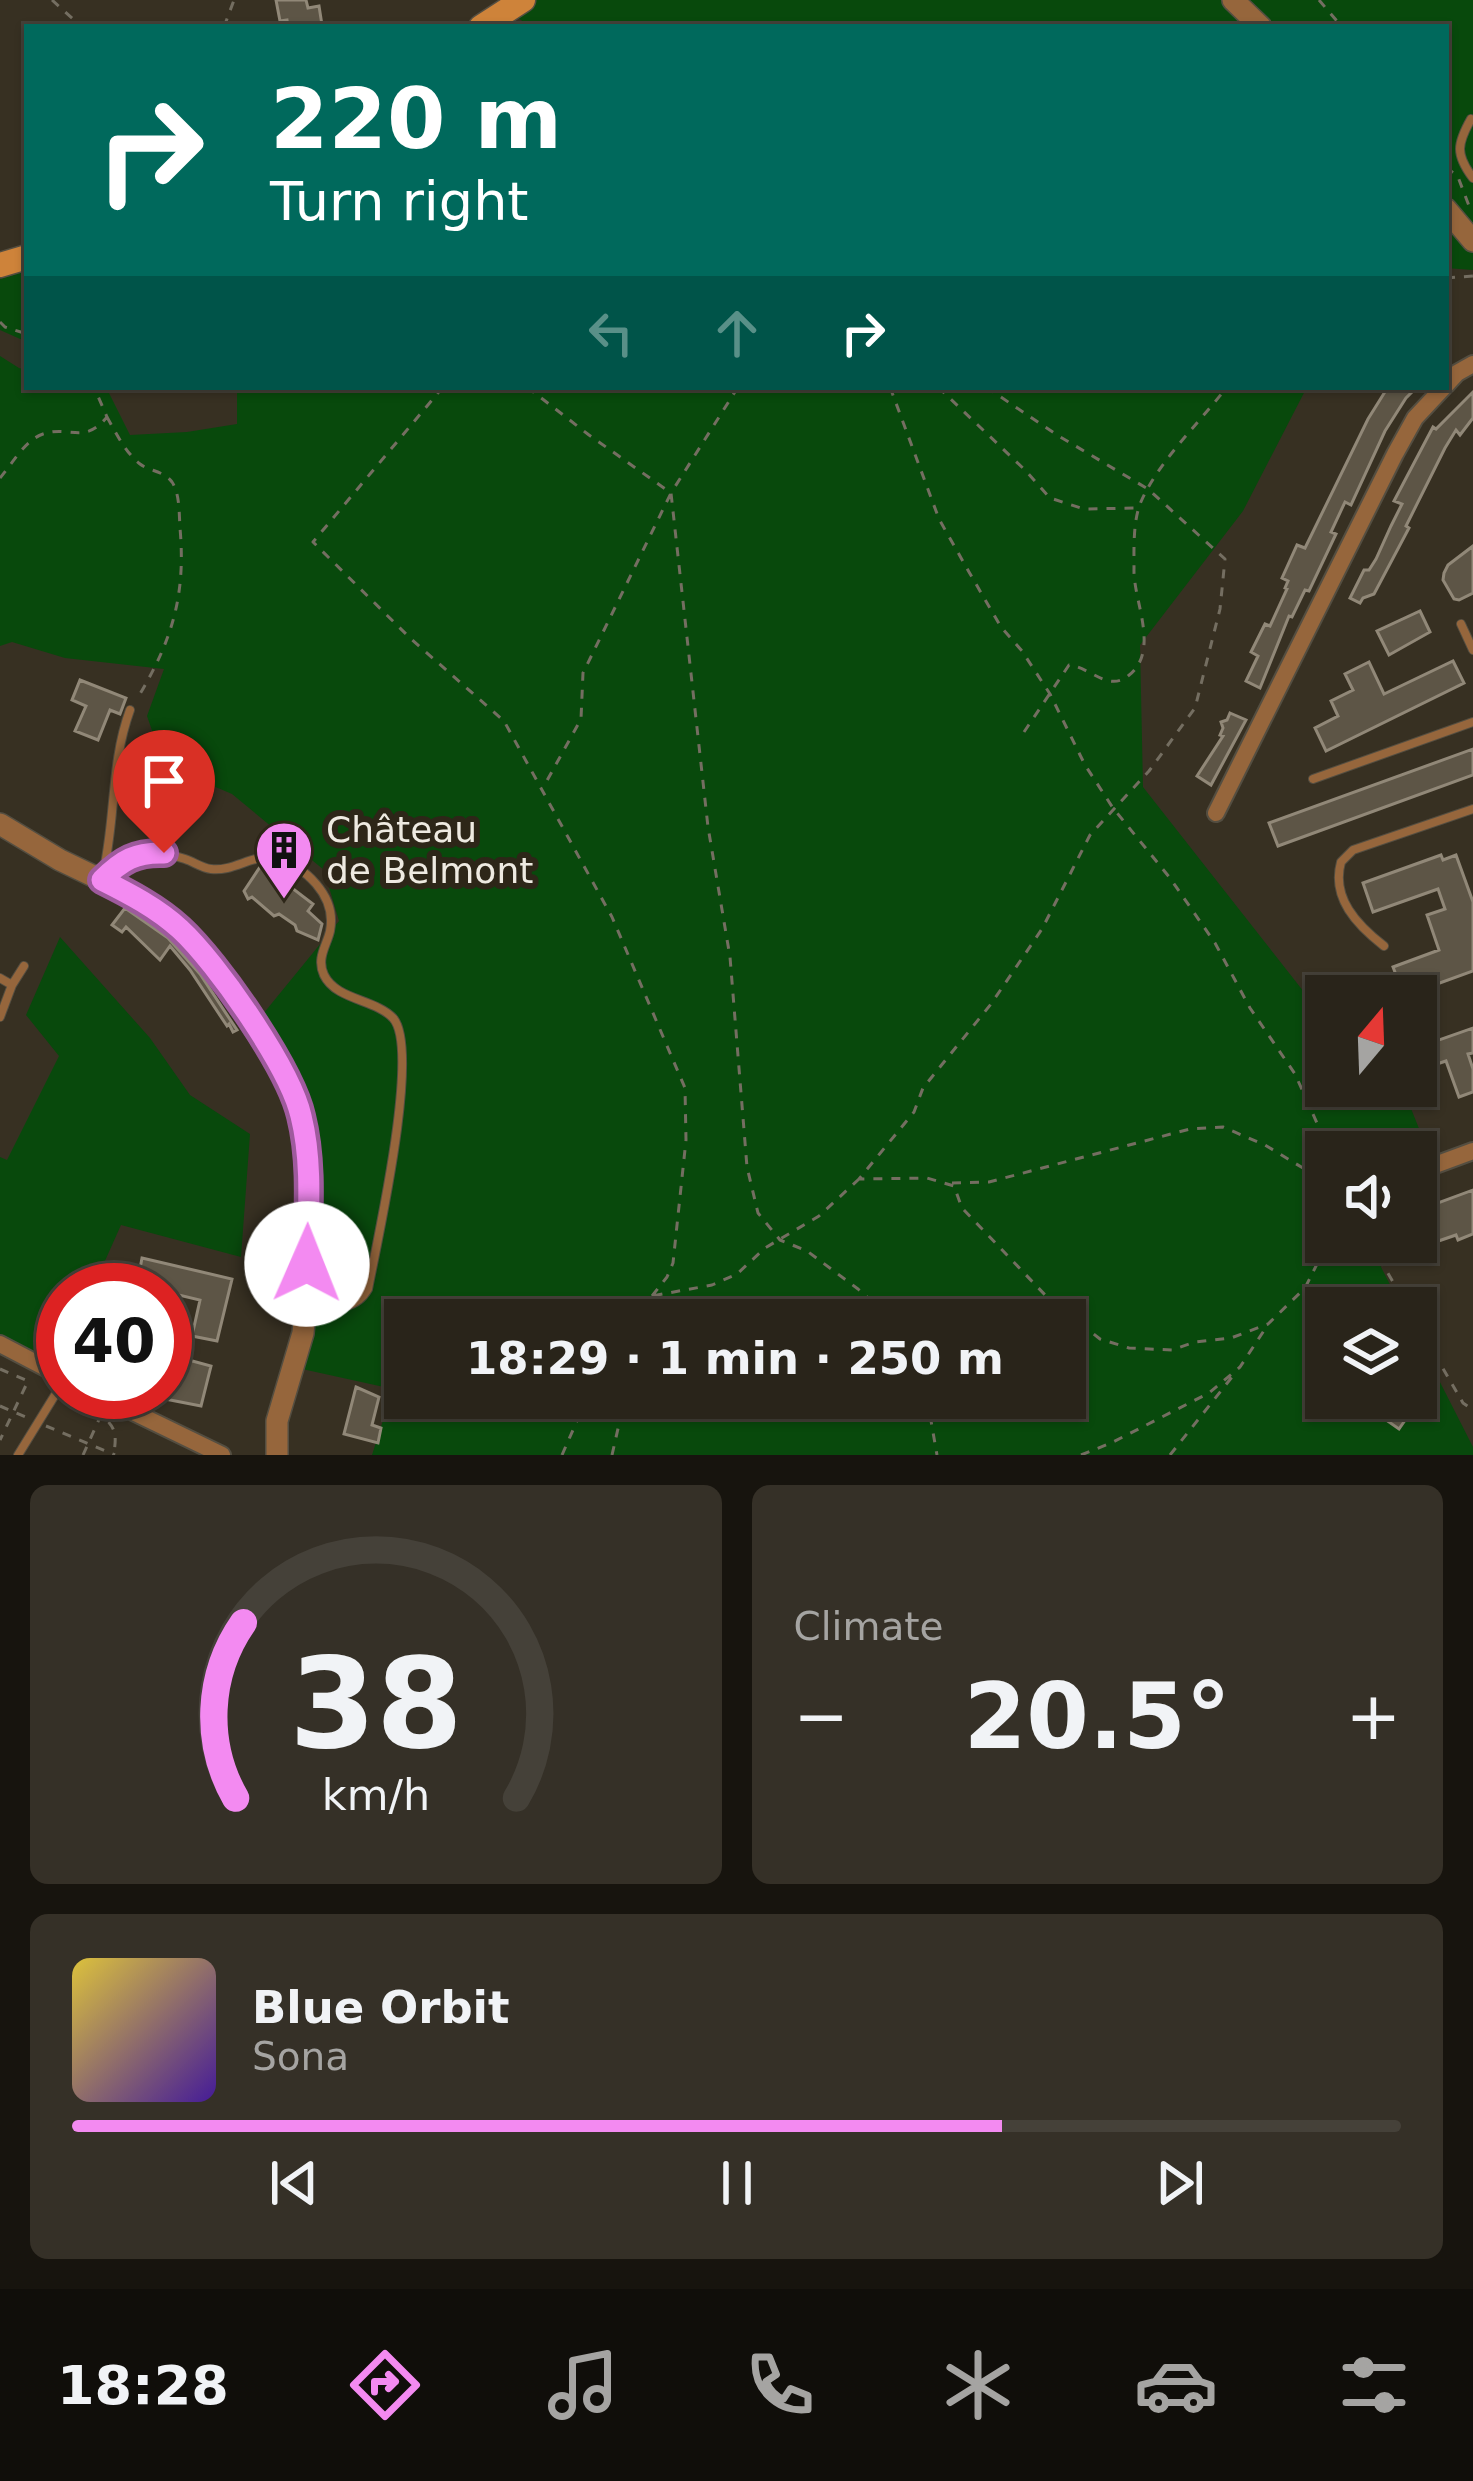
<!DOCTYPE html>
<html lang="en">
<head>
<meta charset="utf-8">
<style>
	:root { --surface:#29241a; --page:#353027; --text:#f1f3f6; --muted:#a5a4a2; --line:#454139; --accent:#f38af1 }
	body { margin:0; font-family:"DejaVu Sans",sans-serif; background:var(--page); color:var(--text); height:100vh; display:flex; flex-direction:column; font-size:45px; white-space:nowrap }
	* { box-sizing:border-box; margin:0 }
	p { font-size:39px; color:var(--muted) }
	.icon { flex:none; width:66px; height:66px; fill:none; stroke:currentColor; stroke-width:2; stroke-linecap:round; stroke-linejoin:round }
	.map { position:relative; height:1455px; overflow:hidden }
	.side { display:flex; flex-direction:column; gap:30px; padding:30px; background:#17140e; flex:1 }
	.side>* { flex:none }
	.hud { position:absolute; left:24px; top:24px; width:1425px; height:366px; border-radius:0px; box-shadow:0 3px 9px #0004,0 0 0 3px var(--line); background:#00695c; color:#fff; overflow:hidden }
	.needle { width:78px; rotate:19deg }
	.buttons { position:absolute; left:1305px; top:975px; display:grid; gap:24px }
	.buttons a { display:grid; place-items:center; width:132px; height:132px; border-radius:0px; background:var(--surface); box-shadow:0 3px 9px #0004,0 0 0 3px var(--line); font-size:60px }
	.speed { position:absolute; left:36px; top:1263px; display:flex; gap:24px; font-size:60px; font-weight:700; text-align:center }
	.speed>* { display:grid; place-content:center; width:156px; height:156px; border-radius:50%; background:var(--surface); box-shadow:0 3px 9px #0004,0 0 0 3px var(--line); line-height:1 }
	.speed .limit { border:18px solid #d22; background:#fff; color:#111 }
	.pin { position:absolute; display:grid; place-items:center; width:102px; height:102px; color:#fff; margin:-123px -51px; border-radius:50% 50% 50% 0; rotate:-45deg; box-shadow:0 0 12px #0007 }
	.pin .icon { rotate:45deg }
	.me { position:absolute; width:132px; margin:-66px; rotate:1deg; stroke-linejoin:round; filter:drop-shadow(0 0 9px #0008) }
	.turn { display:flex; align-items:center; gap:42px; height:252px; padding:0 48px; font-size:54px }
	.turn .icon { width:156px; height:156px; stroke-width:2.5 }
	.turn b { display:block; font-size:84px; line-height:102px }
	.lanes { display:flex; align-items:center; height:114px; padding:0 48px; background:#0003; justify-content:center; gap:60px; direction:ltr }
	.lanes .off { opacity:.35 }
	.big { font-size:90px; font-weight:700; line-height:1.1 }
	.side .widget { flex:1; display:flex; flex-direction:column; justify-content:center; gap:18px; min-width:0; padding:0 42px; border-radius:18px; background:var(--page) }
	.side .dial { align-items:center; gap:0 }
	.dial svg { height:312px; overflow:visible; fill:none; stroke:var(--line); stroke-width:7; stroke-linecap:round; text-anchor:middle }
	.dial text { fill:var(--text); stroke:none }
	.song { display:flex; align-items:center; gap:36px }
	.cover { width:144px; height:144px; border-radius:18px; background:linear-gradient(135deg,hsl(50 70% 55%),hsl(260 70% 35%)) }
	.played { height:12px; border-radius:6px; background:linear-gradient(90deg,var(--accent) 70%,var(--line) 70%) }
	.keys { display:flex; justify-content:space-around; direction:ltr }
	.heat { display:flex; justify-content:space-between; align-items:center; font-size:66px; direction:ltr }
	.side .tiles { flex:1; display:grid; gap:30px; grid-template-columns:1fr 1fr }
	.widget:last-child { grid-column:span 2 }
	.trip { position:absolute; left:384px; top:1299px; width:702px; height:120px; border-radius:0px; background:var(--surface); box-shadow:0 3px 9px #0004,0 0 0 3px var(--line); font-weight:700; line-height:120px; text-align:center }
	.tabs { display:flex; height:192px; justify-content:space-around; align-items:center; background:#100e0a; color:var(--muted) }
	.tabs .icon { width:84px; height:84px }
	.tabs .on { color:var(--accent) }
	.tabs b { font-size:54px; color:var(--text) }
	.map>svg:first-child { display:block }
</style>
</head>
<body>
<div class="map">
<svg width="1473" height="1455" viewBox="0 0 1473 1455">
	<rect width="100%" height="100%" fill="#373022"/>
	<path fill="#08490c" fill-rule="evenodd" d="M523,0H1473V270L1446,268V27H530L508,10Z
		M27,271V342L0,330V279Z
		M0,356L19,368L27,370V387H106L130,435L187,432L237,424V387H1307L1243,511L1140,645L1143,787L1326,1020V1086H1402L1424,1141L1408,1152H1326V1242H1377L1381,1267L1402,1308H1326V1398H1416V1335L1473,1447V1455H372L393,1389L293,1367L308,1188L287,1079L263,1014L339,921L324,870L232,794L164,765L147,716L164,669L65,658L12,642L0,646ZM405,1320H1065V1398H405Z
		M60,937L150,1038L190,1095L250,1134L241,1257L121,1225L92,1290H63V1356L56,1373L0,1344V1157L7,1160L59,1056L26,1015Z"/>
	<path fill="#5d5546" stroke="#918878" stroke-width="3" d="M276,0H306L308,8L319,6L322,25L288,27L287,20L280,21Z
		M1388,387H1417L1406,398L1385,431L1351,505L1345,502L1331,532L1336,534L1309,591L1305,590L1292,617L1289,616L1260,688L1246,681L1258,656L1251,652L1265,624L1270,626L1287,589L1285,588L1288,581L1282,578L1297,545L1305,548L1368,419Z
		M1473,392V418L1460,435L1456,430L1445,448L1406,526L1409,528L1374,594L1363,598L1360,603L1350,598L1364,570H1369L1376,559L1391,526L1402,504L1394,501L1433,427L1436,429Z
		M1473,546V593L1459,600L1454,599L1443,580L1444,573L1448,565Z
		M1420,611L1430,632L1389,655L1377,631Z
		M1453,661L1464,683L1326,751L1315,728L1338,716L1331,701L1353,690L1345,674L1369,662L1384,694Z
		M80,680L126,698L120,714L110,710L98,740L75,731L86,706L72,700Z
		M1230,713L1246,720L1211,785L1197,776L1223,736L1220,735L1223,728L1221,722L1227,720Z
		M1473,749V775L1278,846L1269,823Z
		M1441,855L1443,860L1456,855L1473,902V971L1404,996L1393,967L1439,950L1427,915L1445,909L1438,889L1373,912L1363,883Z
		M270,866L271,872L313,904L308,911L322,924L318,940L297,931L295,925L279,914L274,916L252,897L248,899L244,891L260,867Z
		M125,908L168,938L200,974L237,1030L233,1032L229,1024L227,1026L190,970L170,946L160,960L126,927L122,932L112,925Z
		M1473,1028V1053L1468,1054L1473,1069V1092L1459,1097L1446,1061L1416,1071V1048Z
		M1473,1190V1234L1458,1240L1456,1235L1421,1247L1416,1232V1211Z
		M142,1258L232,1279L217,1341L192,1336L200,1300L137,1285Z
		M185,1359L211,1366L201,1406L165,1399V1370L182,1374Z
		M356,1387L379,1397L372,1425L381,1428L378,1443L344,1434Z
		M1372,1398H1389L1410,1413L1399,1429L1366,1406Z"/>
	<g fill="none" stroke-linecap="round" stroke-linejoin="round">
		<g stroke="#544e41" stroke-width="10">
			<path id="service" d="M1471,119C1457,144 1455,154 1473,178
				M1461,624L1473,650
				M1313,779L1473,722
				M102,878C116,823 110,764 130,710
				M103,879C129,852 149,847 185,859C194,862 202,868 211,869C233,872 253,854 273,858C305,865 337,896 330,931C327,945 316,958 324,975C336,1000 375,999 393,1018C421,1049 377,1242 368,1289C355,1312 333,1307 309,1305
				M1384,946C1357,925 1331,898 1341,862L1353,850L1473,809
				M0,978L12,985
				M0,1017L12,985L24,966
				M18,1455L63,1382"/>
		</g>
		<g stroke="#544e41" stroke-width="20">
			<path id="minor" d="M1446,385L1457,373L1473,364
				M1216,813L1395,454L1415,418L1444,387
				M1416,1172L1473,1151
				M0,1344L63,1377
				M92,1392L222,1455"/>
		</g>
		<g stroke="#544e41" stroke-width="24">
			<path id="tertiary" d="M1233,0L1261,27
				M1446,209L1473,241
				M0,824L60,860L137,897L178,927L212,965L278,1064L296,1097L307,1148L306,1300L303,1333L277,1421V1455"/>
		</g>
		<g stroke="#544e41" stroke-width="27">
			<path id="secondary" d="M481,27L523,0
				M0,265L27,257"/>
		</g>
		<path stroke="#746e61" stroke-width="3" stroke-dasharray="9 9" stroke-linecap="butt" d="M52,0L82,27
			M1319,0L1342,27
			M224,27L234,0
			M1446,167L1458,177L1471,211
			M1446,278L1473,276
			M0,322L5,327L27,334
			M443,387L313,542L410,638L504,721L612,917L685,1088L686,1140L673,1263L667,1277L652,1296
			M527,387L589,435L671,493L583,673L581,719L544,786
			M738,387L671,493L708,827L730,957L747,1167L758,1213L780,1240L807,1251L858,1289L893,1320
			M890,387L939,519L969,572L1001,627L1022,651L1050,694L1085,765L1113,808L1170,878L1215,943L1250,1008L1295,1074L1330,1152
			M938,387L1025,470L1050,498L1084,509L1137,508
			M986,387L1057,435L1148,489L1225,559L1220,609L1195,708L1149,771L1090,835L1042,929L991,1004L923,1088L914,1112L859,1179L927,1178L954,1186L962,1208L1048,1298L1100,1339L1129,1348L1172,1350L1195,1342L1231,1338L1268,1324L1305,1288L1328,1242
			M107,417C116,433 125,452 140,464C149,471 164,471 172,482C180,494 179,514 180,528C186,596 172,641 137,699
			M0,478C12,464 25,440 43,434C70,425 84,445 107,417L94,387
			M1024,732L1069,665C1090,667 1108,692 1128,676C1161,651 1133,601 1134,569C1134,549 1133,523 1140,504C1156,465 1196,426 1223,392L1232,387
			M952,1183L989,1182L1190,1129L1223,1127L1265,1145L1326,1182
			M1370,1242L1408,1308
			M628,1320L641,1303L652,1296L712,1285L737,1274L765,1248L819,1216L859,1179
			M657,1320L670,1303L666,1297
			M1416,1322L1463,1403L1473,1410
			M0,1369L28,1381L0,1440
			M927,1398L937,1455
			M0,1406L26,1417
			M46,1426L115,1455
			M83,1455L101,1415C115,1426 117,1434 114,1452
			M562,1455L587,1398
			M612,1455L625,1398
			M1081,1455L1111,1443L1209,1393L1240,1367L1267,1326
			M1170,1455L1236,1372"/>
		<use href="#service" stroke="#96663c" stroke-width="8"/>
		<use href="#minor" stroke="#96663c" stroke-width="16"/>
		<use href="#tertiary" stroke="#96663c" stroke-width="21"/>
		<use href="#secondary" stroke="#ce833a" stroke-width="24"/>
	</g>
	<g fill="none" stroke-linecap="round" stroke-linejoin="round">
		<g stroke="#9e5a9d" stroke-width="30">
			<path id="route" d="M164,853C136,852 122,860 102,880C130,894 157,908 180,929C217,963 290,1068 301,1116C313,1164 308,1216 307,1264"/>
		</g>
		<use href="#route" stroke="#f38af1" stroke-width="21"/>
	</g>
	<defs>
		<g id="building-pin" transform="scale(3)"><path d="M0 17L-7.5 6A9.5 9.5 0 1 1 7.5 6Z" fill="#f38af1" stroke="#2d2618"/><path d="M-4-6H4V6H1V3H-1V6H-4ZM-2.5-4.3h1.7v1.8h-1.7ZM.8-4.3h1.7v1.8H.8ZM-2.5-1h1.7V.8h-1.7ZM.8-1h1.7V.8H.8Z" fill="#111"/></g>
	</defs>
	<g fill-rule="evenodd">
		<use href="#building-pin" x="284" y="850"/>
	</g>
	<g text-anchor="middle" stroke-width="12" stroke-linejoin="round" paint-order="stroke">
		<g font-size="36" fill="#eeeae1" stroke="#2d2618" text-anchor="start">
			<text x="326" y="842">Château<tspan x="326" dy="41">de Belmont</tspan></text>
		</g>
	</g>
</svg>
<div class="buttons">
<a><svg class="needle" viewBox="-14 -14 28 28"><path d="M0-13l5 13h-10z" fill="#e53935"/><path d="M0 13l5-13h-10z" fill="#a5a4a2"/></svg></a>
<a><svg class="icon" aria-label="sound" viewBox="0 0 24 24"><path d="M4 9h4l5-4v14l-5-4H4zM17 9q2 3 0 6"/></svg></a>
<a><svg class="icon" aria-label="layers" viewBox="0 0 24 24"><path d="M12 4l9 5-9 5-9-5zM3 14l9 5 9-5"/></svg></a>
</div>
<div class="speed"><div class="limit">40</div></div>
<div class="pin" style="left:164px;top:853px;background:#d93025"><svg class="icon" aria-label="arrive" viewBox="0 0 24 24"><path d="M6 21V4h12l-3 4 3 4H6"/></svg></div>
<svg class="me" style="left:307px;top:1264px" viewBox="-20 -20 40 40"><circle r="19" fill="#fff"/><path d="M0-13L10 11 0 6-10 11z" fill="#f38af1"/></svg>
<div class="trip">18:29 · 1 min · 250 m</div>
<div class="hud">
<div class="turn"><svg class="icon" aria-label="right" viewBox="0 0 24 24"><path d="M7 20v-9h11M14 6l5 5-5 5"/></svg><div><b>220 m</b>Turn right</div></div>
<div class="lanes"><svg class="icon off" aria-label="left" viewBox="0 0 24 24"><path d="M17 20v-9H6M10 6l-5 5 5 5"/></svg><svg class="icon off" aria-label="ahead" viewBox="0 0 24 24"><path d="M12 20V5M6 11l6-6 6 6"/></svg><svg class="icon" aria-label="right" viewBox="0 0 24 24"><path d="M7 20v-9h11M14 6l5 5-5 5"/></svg></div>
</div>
</div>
<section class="side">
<div class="tiles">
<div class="widget dial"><svg viewBox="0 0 100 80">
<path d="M14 69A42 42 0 1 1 86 69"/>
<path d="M14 69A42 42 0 0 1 16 24" stroke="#f38af1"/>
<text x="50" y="56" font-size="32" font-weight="700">38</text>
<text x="50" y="72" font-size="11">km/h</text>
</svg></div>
<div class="widget"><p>Climate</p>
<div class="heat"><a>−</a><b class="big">20.5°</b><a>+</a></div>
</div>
<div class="widget">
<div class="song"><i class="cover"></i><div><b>Blue Orbit</b><p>Sona</p></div></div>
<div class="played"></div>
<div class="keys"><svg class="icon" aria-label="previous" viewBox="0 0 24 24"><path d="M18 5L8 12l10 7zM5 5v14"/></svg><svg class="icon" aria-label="pause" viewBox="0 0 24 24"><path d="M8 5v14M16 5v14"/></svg><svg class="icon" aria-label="next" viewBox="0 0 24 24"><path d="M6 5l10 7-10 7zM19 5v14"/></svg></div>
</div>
</div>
</section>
<nav class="tabs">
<b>18:28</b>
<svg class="icon on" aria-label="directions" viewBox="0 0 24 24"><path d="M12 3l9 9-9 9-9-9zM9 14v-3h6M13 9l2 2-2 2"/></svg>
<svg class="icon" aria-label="music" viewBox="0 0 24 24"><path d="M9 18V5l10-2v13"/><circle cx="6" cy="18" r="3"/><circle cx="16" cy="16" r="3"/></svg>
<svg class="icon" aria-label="phone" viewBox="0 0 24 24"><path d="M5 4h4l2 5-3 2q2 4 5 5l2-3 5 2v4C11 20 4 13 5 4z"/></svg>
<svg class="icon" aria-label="climate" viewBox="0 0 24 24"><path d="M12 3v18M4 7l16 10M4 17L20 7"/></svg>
<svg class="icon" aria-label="car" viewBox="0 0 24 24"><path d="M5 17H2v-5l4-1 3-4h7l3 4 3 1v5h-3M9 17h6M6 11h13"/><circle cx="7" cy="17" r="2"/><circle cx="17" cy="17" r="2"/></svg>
<svg class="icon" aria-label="filters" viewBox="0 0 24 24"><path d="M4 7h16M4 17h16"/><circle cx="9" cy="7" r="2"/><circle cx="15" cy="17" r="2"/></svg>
</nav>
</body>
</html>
